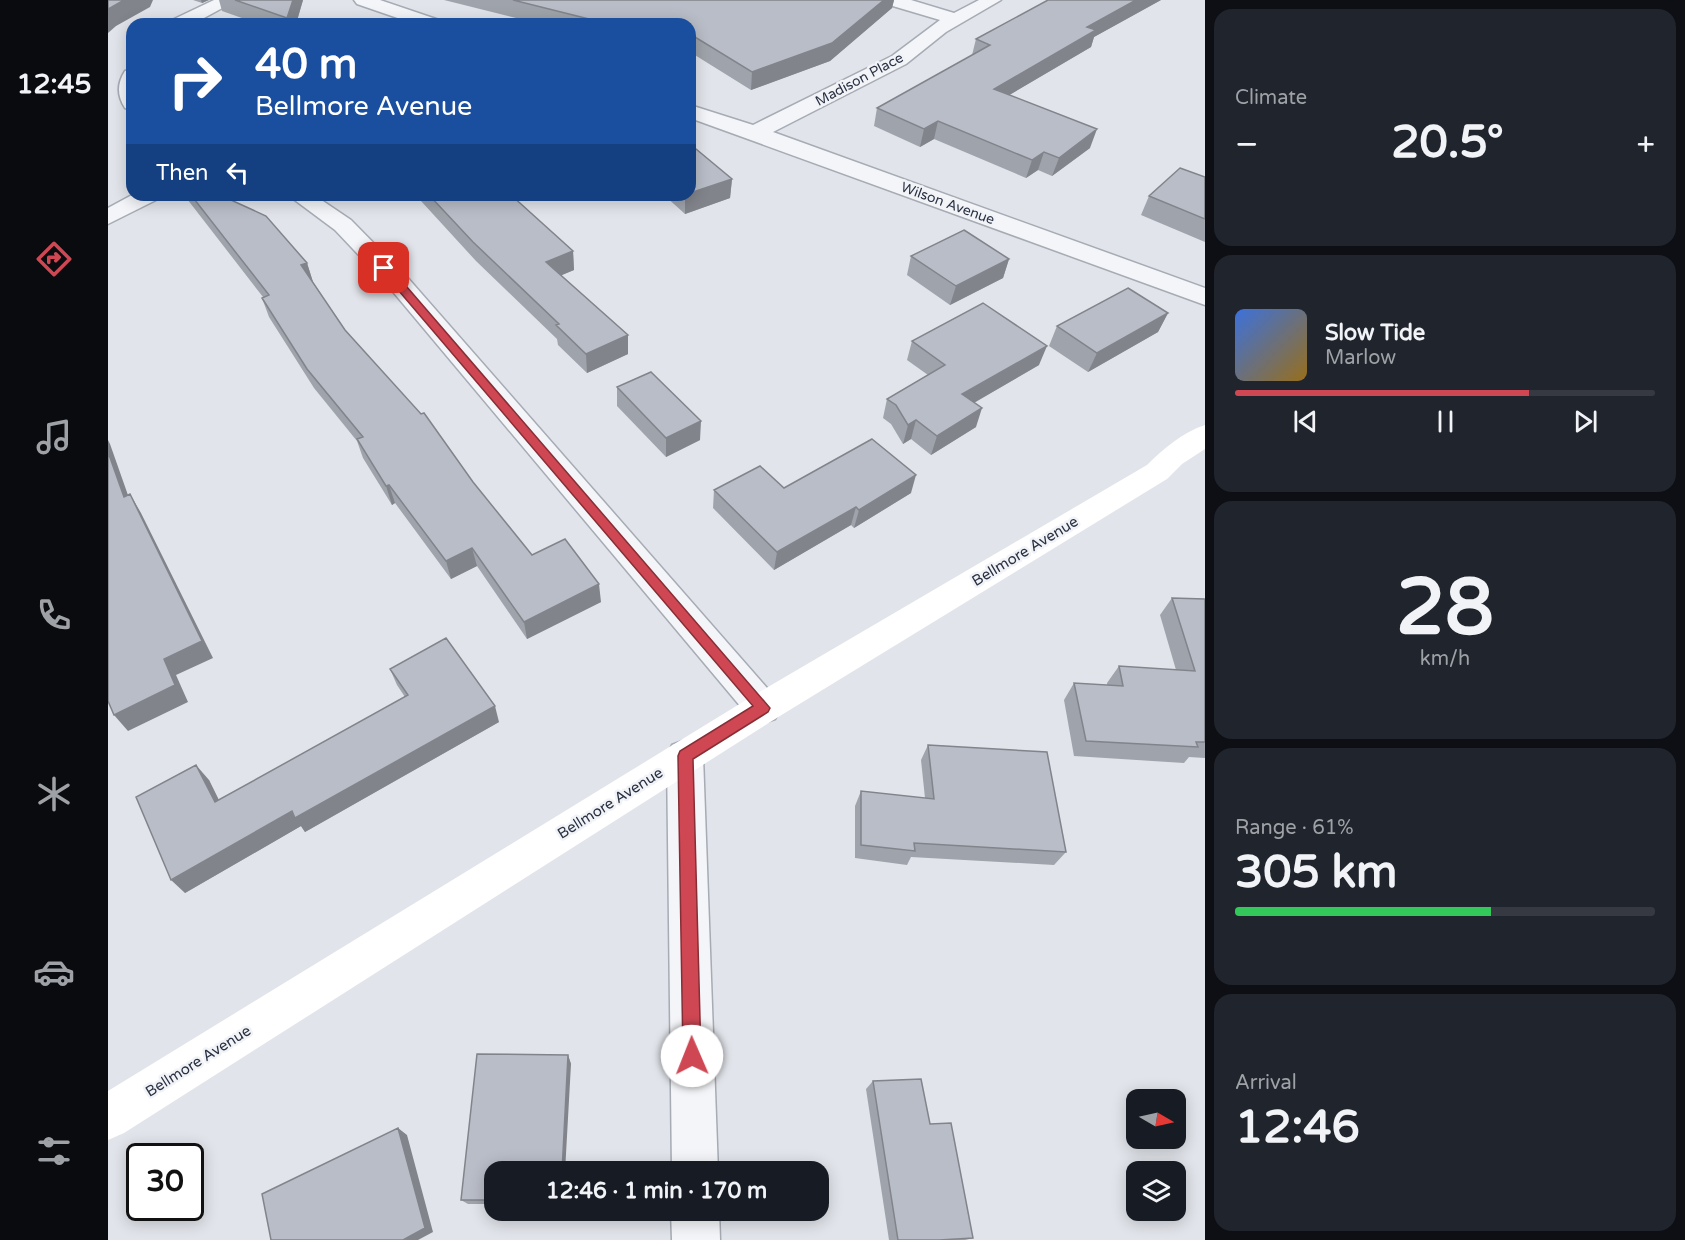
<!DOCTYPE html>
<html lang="en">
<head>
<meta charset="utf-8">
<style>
	:root { --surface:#171b24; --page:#20242c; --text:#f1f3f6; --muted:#9ea1a6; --line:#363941; --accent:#ce4753 }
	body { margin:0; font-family:"Varela Round",sans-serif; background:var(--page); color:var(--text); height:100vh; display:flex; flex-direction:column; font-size:22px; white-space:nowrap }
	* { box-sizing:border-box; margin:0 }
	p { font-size:20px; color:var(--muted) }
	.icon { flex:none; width:33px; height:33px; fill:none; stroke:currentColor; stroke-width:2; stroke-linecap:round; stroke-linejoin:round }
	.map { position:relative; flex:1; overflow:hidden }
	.sheet { display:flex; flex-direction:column; gap:9px; padding:9px; background:#0d0f14; width:480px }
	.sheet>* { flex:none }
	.banner { position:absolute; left:18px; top:18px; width:570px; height:183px; border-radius:18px; box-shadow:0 3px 15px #0003; background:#1a4fa0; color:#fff; overflow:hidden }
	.needle { width:39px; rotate:99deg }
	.buttons { position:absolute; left:1018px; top:1089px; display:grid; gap:12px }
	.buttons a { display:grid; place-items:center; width:60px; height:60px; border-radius:12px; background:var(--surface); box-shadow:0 3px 15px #0003; font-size:30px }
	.speed { position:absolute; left:18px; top:1143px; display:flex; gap:12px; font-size:30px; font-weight:700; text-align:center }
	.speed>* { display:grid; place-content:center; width:78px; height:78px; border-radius:50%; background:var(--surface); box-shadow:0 3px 15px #0003; line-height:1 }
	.speed .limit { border:3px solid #111; border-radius:9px; background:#fff; color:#111 }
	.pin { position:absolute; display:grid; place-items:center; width:51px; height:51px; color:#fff; margin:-26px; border-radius:12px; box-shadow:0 3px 9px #0006 }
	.me { position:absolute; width:66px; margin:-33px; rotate:359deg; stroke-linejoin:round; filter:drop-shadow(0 0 4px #0008) }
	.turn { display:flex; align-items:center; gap:21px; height:126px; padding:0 30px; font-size:27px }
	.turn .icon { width:78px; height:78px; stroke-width:2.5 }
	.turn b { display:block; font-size:42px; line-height:51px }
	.then { display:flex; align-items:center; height:57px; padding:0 30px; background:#0003; gap:12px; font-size:22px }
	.big { font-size:45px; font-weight:800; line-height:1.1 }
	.sheet .card { flex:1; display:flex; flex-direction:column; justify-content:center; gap:9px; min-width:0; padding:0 21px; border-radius:18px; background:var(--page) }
	.sheet .dial { align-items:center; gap:0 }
	.dial b { font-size:78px; line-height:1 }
	.song { display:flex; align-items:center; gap:18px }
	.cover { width:72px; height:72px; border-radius:9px; background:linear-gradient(135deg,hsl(220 70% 55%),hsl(40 70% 35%)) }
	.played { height:6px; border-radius:3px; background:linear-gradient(90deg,var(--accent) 70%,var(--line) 70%) }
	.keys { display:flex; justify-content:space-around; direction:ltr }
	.heat { display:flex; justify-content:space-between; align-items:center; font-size:33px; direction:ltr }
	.charge { height:9px; border-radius:4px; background:linear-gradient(90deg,#34c759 61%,var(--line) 0) }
	.trip { position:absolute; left:376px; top:1161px; width:345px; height:60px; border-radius:18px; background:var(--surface); box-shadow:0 3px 15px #0003; font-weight:800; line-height:60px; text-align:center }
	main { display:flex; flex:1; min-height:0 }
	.tab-bar { display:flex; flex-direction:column; width:108px; justify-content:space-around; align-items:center; background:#090b0e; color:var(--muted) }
	.tab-bar .icon { width:42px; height:42px }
	.tab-bar .selected { color:var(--accent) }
	.tab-bar b { font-size:27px; color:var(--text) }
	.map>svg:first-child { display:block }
</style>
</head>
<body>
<main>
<nav class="tab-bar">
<b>12:45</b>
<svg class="icon selected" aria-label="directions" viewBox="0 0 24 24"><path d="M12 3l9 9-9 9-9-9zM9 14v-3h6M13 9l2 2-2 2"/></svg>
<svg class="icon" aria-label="music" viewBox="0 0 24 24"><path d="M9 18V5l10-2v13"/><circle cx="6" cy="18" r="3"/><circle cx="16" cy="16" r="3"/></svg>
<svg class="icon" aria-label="phone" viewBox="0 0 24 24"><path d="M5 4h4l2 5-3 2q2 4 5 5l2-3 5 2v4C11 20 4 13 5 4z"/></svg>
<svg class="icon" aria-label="climate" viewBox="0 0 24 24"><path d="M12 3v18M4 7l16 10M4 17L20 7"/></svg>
<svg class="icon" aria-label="car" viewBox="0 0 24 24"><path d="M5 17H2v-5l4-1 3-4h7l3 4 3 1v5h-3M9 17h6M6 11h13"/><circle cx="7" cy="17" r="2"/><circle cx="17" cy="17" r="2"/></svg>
<svg class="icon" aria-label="filters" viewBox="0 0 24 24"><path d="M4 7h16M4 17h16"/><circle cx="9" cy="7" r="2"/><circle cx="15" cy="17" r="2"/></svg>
</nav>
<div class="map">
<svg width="1097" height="1240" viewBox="0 0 1097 1240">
	<rect width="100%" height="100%" fill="#e1e4ea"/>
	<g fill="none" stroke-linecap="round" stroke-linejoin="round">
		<g stroke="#a6abb4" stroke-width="3">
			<path id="minor" d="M106,0H129L85,24H61L64,20Z
				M246,0H272L331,20L334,24H307L249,4Z
				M775,0H803L846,13L871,0H893L838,32L798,64L665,132L1097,288V305L582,118V105L645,125L784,56L832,20L778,4Z
				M24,69V110L17,108C9,96 9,83 17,71Z
				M24,195H51L48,200L0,224V208Z
				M180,195H206L243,220L299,277L667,697L673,708L667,719L655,723L643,719L281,287L227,230Z
				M577,740L590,745L595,756L610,1172H564L559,756L564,745Z
				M563,1210H611L612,1240H564Z"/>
		</g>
		<use href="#minor" fill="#f4f5f8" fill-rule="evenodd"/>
		<path fill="#fff" fill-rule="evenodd" d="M1097,425V449L1074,464L1059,479L667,719L16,1133L0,1140V1091L643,697L1039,465C1055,449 1075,432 1097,425Z"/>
	</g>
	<path fill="#9fa3ab" d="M85,0H101L94,3Z
		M111,0H195L188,24H151L114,11Z
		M336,0H786L784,8L722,61L643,90L582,52V24H432Z
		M940,0H1053L986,37L983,47L901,95L982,148L944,176L930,170L918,178L826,139L812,147L766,126L769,108L864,55L868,39Z
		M584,132V146L624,179L622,198L577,214L556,195H582Z
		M1097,177V242L1033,215L1041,196Z
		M76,195H83L199,263L205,282L237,330L424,555L493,602L419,639L369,566L343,579L287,503L284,505L255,458L249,441L206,388L161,317L154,298L155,297Z
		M304,195H403L465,251L466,270L453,275L520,335V354L479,373L450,345L449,339L368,261L313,201Z
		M803,256L901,259L895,278L842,305L799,275Z
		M1060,313L1050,332L980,372L941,346L949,326Z
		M804,341L931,365L866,403L868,427L823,455L803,439L795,444L783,424L775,418L779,399L820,375L799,360Z
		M509,387L592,440L558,457L509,406Z
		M606,490L803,493L746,528L743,525L666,570L605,508Z
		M1064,598L1097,599V758L1081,757L1076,763L966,756L956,700L966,683L999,685V683L1011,666L1068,670L1052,615Z
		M282,669L391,722L197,832L193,826L77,893L101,780L111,800L297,697L289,685Z
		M820,745L958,852L946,865L803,857L799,865L747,858V806L753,791L817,798L813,760Z
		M460,1055L463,1064L387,1172V1204H360L353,1200Z
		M765,1081L822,1124L865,1238L857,1240H781L758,1089Z"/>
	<path fill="#82848b" d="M16,0H45L42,7L8,26L0,33V9Z
		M93,0H101L94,3Z
		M185,0H195L188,24H181L179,18Z
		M776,0H786L784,8L722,61L643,90L644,72Z
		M1028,0H1053L986,37L983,47L881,107L886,89L979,27Z
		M830,121L826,139L812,147L816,129Z
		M989,129L982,148L944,176L951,158Z
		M584,132V150L582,152V133Z
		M936,152L930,170L918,178L924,160Z
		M624,179L622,198L577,214V195H582V193Z
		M465,251L466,270L440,281L438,262Z
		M901,259L895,278L842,305L848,286Z
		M199,263L205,282L193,265Z
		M1060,313L1050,332L980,372L989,353Z
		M520,335V354L479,373L478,354Z
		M939,346L931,365L848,413L854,394Z
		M874,408L868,427L823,455L829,436Z
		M808,420L803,439L795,444L800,425Z
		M593,421L592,440L558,457V438Z
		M0,440L2,444L27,515L16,497L0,452Z
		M808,475L803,493L746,528L751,510Z
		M281,485L287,503L284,505L278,486Z
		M22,494L33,513L105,658L68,675L80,702L20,731L6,715Z
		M748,507L743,525L666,570L669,552Z
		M364,548L369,566L343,579L338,561Z
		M491,584L493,602L419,639L416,622Z
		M387,706L391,722L197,832L193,826L77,893L63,880L184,811Z
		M88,765L101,780L119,817L107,802Z
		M460,1055L463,1064L457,1172H454Z
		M290,1128L299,1135L325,1232L310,1240H295Z"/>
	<path fill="#b9bdc7" stroke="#82848b" stroke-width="1.5" d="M0,0H16L0,9Z
		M127,0H185L179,18Z
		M405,0H776L724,43L644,72L582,34V24H501Z
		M940,0H1028L979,27L988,30L886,89L989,129L951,158L936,152L924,160L830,121L816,129L769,108L882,45L868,39Z
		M582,144L624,179L582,193Z
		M1072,168L1097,177V219L1041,196Z
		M83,195H112L158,216L199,263L193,265L237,330L313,414L316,413L365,482L424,555L457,539L491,584L416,622L364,548L338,561L281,485L278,486L249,439L255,437L199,369L154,298L161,295Z
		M321,195H403L465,251L438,262L520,335L478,354L448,325L451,324L365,242Z
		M856,230L901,259L848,286L803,256Z
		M1020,288L1060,313L989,353L949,326Z
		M875,303L939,346L854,394L874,408L829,436L808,420L800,425L788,405L779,399L837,365L804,341Z
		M543,372L593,421L558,438L509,387Z
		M764,439L808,475L751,510L748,507L669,552L606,490L652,466L676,488Z
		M0,452L16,497L22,494L94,641L56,659L67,685L6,715L0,701Z
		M1064,598L1097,599V742H1088L1090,747L978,741L966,683L1015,686L1011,666L1087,671Z
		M338,638L387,706L187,818L184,811L63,880L28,797L88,765L107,802L300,695L282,669Z
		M820,745L939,752L958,852L806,843L807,851L753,845V791L826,799Z
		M369,1054L460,1055L454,1172H387V1200H353Z
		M813,1079L822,1124L843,1123L865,1238L831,1240H790L765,1081Z
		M290,1128L317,1228L295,1240H163L154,1194Z"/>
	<path fill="#ce4753" stroke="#862e36" stroke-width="1.5" d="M273,265H280L662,708L660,712L585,759L593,1056L590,1062L584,1065L578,1062L575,1056L570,756L572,751L645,706L273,270Z"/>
	<g text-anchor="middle" stroke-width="5" stroke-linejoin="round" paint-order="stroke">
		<g font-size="14" fill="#293142" stroke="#f1f3f7">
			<text transform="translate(751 79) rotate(-28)" y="5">Madison Place</text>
			<text transform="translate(840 203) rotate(20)" y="5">Wilson Avenue</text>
		</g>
		<g font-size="15" fill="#293142" stroke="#f1f3f7">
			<text transform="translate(917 551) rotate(-31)" y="5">Bellmore Avenue</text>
			<text transform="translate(502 803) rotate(-32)" y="5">Bellmore Avenue</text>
			<text transform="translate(90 1061) rotate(-32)" y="5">Bellmore Avenue</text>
		</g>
	</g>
</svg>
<div class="buttons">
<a><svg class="needle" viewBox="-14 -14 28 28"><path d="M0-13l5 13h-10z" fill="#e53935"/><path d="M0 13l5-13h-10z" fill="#9ea1a6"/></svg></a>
<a><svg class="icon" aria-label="layers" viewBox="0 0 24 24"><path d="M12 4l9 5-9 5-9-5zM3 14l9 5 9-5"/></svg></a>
</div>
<div class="speed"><div class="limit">30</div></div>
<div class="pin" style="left:276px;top:268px;background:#d93025"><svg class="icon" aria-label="arrive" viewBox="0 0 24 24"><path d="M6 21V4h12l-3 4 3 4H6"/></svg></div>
<svg class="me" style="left:584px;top:1056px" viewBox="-20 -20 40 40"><circle r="19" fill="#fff"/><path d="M0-13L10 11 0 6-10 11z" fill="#ce4753"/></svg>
<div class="trip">12:46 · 1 min · 170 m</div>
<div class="banner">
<div class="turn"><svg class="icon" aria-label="right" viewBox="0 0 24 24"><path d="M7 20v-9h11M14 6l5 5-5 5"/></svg><div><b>40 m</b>Bellmore Avenue</div></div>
<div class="then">Then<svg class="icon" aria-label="left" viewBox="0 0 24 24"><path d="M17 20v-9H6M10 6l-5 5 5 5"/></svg></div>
</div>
</div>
<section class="sheet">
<div class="card"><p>Climate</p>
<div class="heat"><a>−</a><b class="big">20.5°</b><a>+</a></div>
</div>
<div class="card">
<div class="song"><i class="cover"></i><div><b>Slow Tide</b><p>Marlow</p></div></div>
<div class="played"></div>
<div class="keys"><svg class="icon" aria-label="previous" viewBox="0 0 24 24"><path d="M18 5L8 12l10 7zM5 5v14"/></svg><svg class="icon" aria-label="pause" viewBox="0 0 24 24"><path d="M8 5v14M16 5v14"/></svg><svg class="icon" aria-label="next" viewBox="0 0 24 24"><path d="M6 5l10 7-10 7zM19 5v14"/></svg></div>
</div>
<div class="card dial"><b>28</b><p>km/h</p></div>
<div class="card"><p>Range · 61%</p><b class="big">305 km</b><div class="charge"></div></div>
<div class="card"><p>Arrival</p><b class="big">12:46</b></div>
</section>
</main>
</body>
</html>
